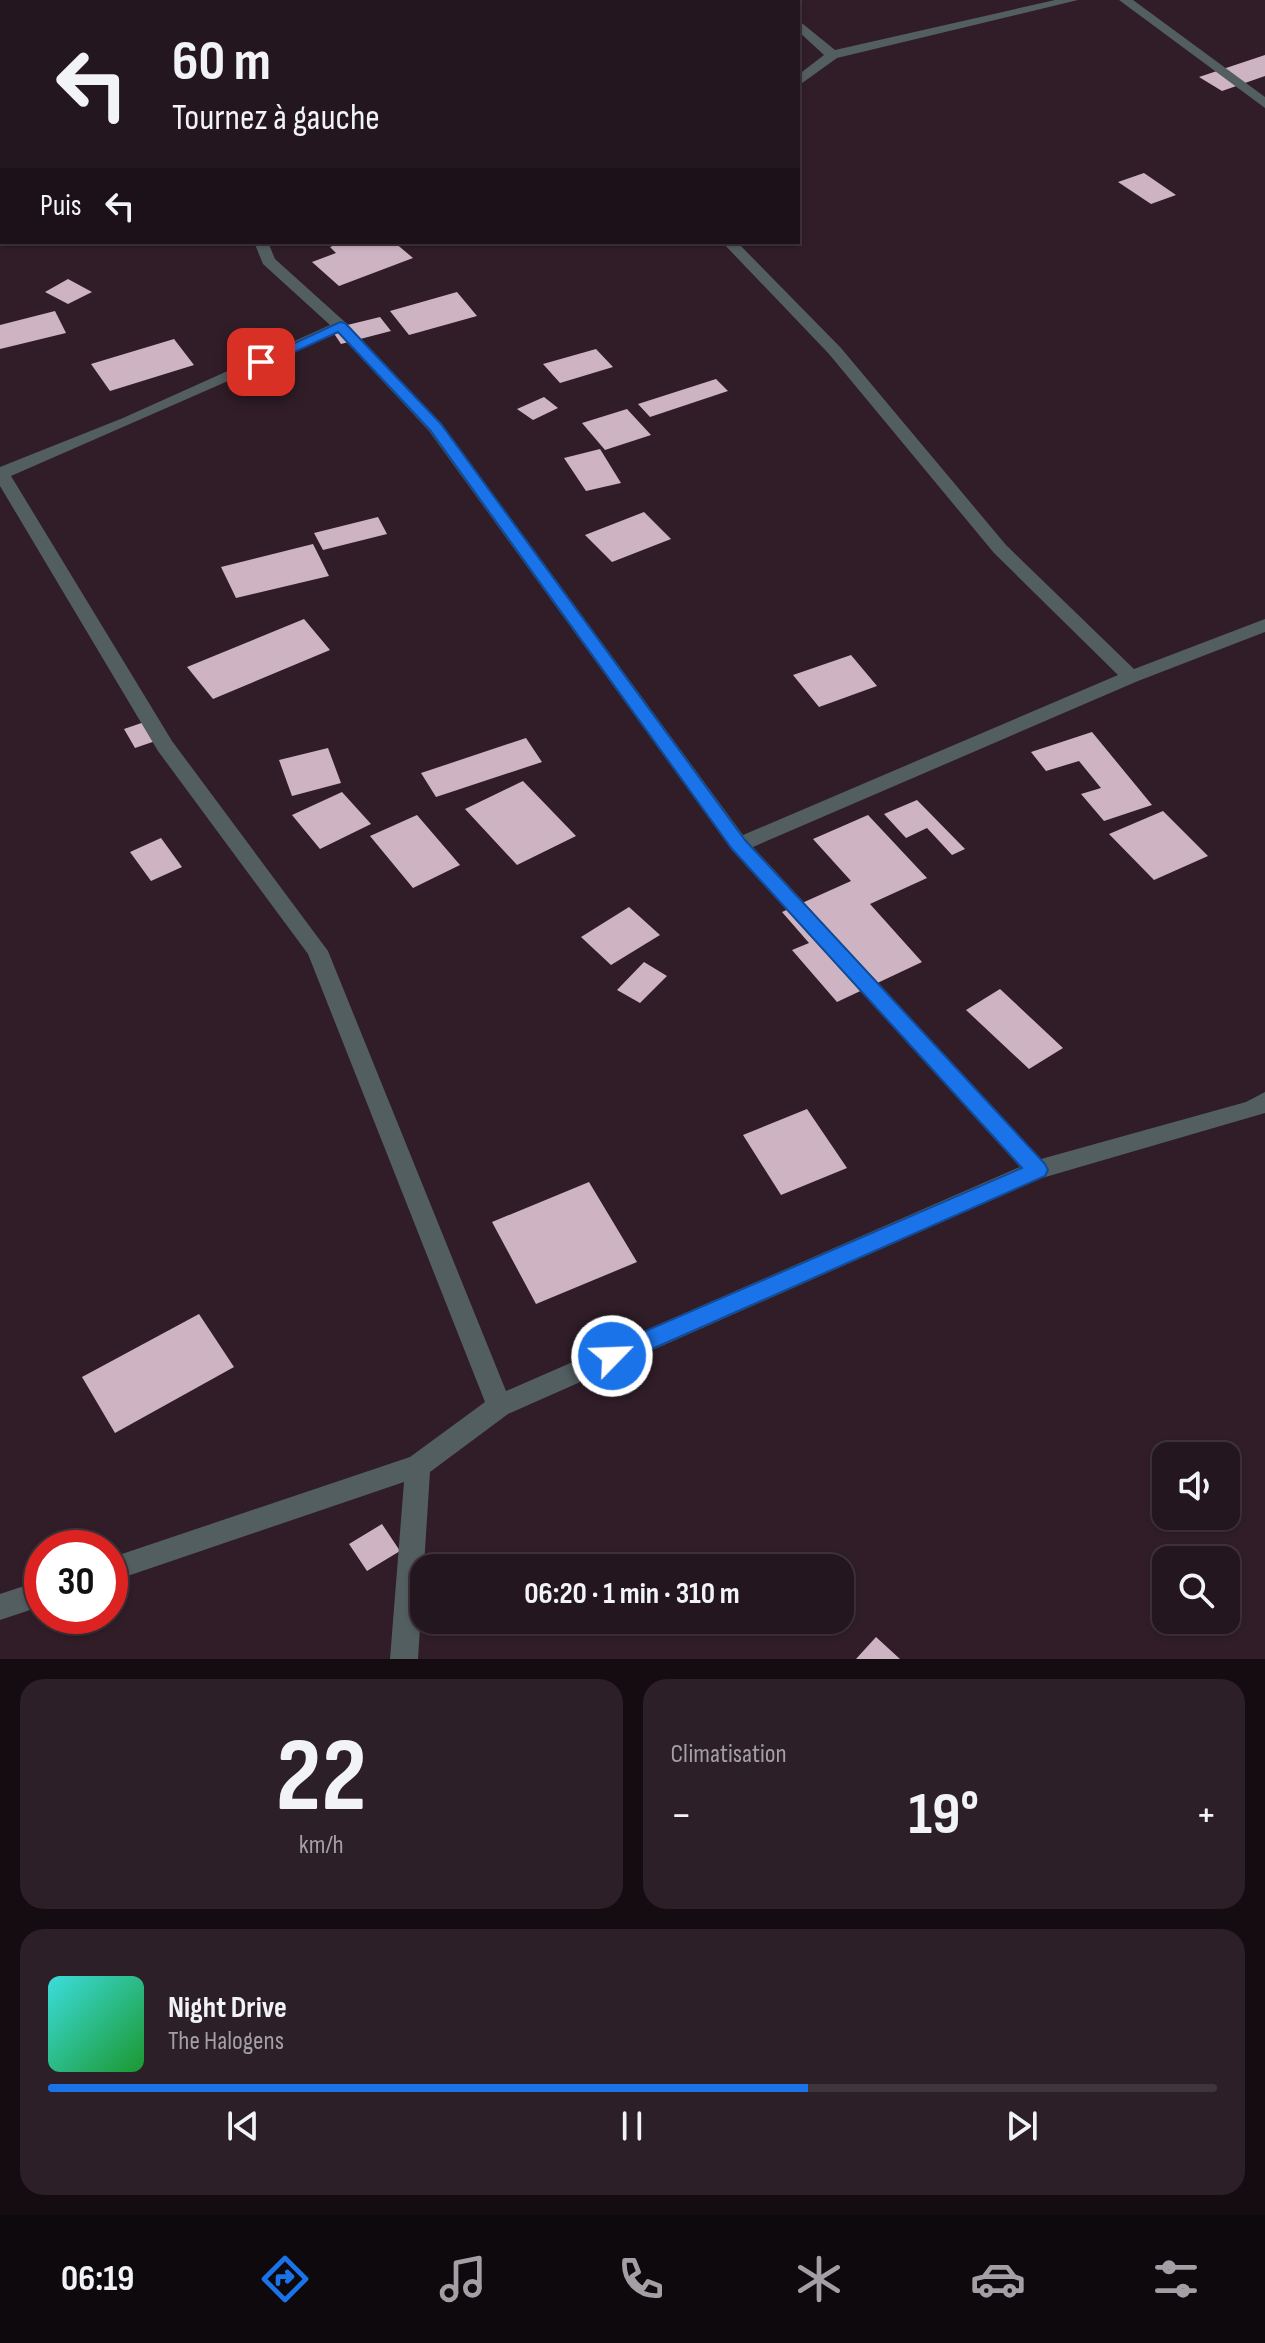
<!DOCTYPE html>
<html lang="fr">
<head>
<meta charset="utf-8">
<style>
	:root { --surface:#24161e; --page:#2c1f27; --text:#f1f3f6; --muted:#a39fa4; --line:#41353c; --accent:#1a73e8 }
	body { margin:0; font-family:"Sofia Sans Condensed",sans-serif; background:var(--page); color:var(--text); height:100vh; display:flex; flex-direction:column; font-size:30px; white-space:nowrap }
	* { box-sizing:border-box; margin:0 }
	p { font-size:26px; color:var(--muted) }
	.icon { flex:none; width:44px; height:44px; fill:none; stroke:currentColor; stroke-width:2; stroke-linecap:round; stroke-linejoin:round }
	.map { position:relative; height:1659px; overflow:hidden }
	.drawer { display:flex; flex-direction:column; gap:20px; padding:20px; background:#140c10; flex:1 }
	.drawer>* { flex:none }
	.hud { position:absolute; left:0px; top:0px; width:800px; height:244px; box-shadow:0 2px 6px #0004,0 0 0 2px var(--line); background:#24161e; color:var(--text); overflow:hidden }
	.controls { position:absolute; left:1152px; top:1442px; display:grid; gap:16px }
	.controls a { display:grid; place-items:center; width:88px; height:88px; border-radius:16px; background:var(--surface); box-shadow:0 2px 6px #0004,0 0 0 2px var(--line); font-size:40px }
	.speed { position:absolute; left:24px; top:1530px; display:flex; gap:16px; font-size:40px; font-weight:700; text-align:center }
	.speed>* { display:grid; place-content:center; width:104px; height:104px; border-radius:50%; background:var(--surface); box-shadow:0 2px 6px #0004,0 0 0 2px var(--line); line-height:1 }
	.speed .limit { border:12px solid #d22; background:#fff; color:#111 }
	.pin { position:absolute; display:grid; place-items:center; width:68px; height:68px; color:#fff; margin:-34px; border-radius:16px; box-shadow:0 4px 12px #0006 }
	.me { position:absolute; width:88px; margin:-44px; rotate:66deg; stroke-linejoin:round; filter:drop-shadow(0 0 6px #0008) }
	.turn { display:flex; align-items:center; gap:28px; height:168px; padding:0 40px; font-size:36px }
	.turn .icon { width:104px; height:104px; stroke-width:2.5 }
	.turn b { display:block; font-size:56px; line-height:68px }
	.then { display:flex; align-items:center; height:76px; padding:0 40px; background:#0003; gap:16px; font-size:30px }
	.big { font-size:60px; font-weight:700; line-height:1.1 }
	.drawer .card { flex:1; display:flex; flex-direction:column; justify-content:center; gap:12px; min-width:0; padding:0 28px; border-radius:24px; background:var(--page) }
	.drawer .dial { align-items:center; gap:0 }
	.dial b { font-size:104px; line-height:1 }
	.song { display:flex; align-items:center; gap:24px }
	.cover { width:96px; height:96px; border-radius:12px; background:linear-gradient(135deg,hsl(180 70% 55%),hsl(130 70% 35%)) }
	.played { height:8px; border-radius:4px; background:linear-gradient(90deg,var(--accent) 65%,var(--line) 65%) }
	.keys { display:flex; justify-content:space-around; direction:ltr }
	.heat { display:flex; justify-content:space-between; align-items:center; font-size:44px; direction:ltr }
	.drawer .tiles { flex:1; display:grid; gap:20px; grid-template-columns:1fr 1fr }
	.card:last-child { grid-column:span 2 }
	.trip { position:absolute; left:410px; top:1554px; width:444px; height:80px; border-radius:24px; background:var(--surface); box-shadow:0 2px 6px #0004,0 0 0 2px var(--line); font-weight:700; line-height:80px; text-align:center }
	.tabs { display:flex; height:128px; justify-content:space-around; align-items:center; background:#0e090c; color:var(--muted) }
	.tabs .icon { width:56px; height:56px }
	.tabs .current { color:var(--accent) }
	.tabs b { font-size:36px; color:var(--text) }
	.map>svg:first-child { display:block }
</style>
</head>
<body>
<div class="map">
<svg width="1265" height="1659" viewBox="0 0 1265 1659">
	<rect width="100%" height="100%" fill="#301d28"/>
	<path fill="#ceb4c2" d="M1265,55V76L1222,91L1199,77Z
		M1144,173L1176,195L1151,204L1118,182Z
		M343,242H394L413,258L339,286L312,262L336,253L330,247Z
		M68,279L92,292L68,304L45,292Z
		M457,292L477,316L409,335L390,311Z
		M55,311L66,333L0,349V325Z
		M380,317L391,331L341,344L331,329Z
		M174,339L194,365L110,391L91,364Z
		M596,349L613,367L560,383L543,364Z
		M716,379L728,391L650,417L638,404Z
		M544,397L558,408L533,420L517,409Z
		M627,409L651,435L605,450L582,423Z
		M600,449L621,483L586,491L564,458Z
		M644,512L671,539L612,562L585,535Z
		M378,517L387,534L323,550L314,533Z
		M313,544L329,576L236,598L221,567Z
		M304,619L330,650L213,699L187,667Z
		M851,655L877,686L819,707L793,675Z
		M156,718L167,737L135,748L124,729Z
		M1092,732L1152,805L1104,821L1081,794L1101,788L1079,761L1046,771L1031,752Z
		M526,738L542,762L436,797L421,773Z
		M328,748L341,783L292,796L279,760Z
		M523,781L576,836L517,865L465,809Z
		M342,792L371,824L320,849L292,815Z
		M917,800L965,849L952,855L927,828L906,838L884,814Z
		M1163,811L1208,856L1154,880L1109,834Z
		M417,815L460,865L413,888L370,836Z
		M868,815L927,878L870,904L922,962L837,1002L792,950L809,943L782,912L851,881L813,839Z
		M161,838L182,867L151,881L130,852Z
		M629,907L660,935L611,965L581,937Z
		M644,962L667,976L640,1003L617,990Z
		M1000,989L1063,1048L1029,1069L966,1010Z
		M807,1109L847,1168L781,1195L743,1135Z
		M589,1182L637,1262L536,1304L492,1222Z
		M199,1314L234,1367L115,1433L82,1377Z
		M382,1524L400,1551L367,1571L349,1544Z
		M876,1637L900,1659H856Z"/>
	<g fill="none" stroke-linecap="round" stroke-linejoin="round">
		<path fill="#525e60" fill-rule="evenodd" d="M63,0H76L77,2H64Z
			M448,0H461L462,2H449Z
			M765,0H778L779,2H766Z
			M1055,0H1078L837,58L798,86V75L824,55L798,31V20L835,50Z
			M1119,0H1133L1265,97V108Z
			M254,242H268L275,259L346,323L441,423L743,835L1118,675L994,553L829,354L722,242H737L841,348L1006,545L1134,669L1265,619V632L1138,681L753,847L1041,1159L1246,1102L1265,1092V1113L1042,1178L508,1414L430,1472L418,1659H390L404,1482L110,1582V1558L410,1457L485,1402L308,954L158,751L0,486V467L123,418L330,325L263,264ZM338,333L429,431L732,850L1020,1167L506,1391L328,951L172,741L11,476Z
			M42,1580V1606L0,1620V1594Z"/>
	</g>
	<path fill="#1a73e8" stroke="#114b97" stroke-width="2" d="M340,322L345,323L441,424L745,840L1045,1164L1048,1170L1045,1176L620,1363L612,1366L604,1363L601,1356L604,1349L1022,1168L732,849L430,430L338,332L266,365H256L254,362Z"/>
</svg>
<div class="controls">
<a><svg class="icon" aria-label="sound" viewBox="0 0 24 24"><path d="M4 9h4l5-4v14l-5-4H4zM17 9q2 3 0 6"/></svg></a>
<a><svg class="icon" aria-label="search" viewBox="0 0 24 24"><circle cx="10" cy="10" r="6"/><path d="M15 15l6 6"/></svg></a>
</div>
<div class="speed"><div class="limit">30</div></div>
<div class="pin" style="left:261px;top:362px;background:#d93025"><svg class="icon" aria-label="arrive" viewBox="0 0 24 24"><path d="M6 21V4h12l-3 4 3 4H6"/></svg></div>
<svg class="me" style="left:612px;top:1356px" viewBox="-20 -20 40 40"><circle r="17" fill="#1a73e8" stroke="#fff" stroke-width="3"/><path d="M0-11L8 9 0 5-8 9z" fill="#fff"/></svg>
<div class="trip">06:20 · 1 min · 310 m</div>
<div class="hud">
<div class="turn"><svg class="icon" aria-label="left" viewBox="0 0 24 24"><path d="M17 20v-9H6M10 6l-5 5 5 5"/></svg><div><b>60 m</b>Tournez à gauche</div></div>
<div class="then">Puis<svg class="icon" aria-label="left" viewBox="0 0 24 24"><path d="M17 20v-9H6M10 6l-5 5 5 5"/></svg></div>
</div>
</div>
<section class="drawer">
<div class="tiles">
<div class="card dial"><b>22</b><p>km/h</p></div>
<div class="card"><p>Climatisation</p>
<div class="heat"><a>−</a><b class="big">19°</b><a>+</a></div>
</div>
<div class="card">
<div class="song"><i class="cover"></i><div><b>Night Drive</b><p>The Halogens</p></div></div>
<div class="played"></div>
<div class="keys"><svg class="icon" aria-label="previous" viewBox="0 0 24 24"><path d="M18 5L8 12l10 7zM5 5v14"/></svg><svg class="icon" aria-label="pause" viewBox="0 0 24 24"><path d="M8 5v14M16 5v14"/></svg><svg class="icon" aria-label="next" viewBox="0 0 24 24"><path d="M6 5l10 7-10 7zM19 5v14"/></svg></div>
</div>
</div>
</section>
<nav class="tabs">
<b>06:19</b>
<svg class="icon current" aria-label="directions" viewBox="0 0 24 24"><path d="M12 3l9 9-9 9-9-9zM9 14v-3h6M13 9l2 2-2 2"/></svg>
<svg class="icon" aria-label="music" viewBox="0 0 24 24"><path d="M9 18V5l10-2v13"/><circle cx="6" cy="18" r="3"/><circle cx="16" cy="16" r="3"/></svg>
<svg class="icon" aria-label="phone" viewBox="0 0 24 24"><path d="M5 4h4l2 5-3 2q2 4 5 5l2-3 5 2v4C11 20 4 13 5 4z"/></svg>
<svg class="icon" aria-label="climate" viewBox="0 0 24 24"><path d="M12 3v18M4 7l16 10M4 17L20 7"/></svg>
<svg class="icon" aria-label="car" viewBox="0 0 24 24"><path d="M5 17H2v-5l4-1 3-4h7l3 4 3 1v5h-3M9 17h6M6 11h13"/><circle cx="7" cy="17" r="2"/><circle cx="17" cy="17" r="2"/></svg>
<svg class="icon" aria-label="filters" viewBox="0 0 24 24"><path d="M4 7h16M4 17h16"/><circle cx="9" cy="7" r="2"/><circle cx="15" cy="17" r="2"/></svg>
</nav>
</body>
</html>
